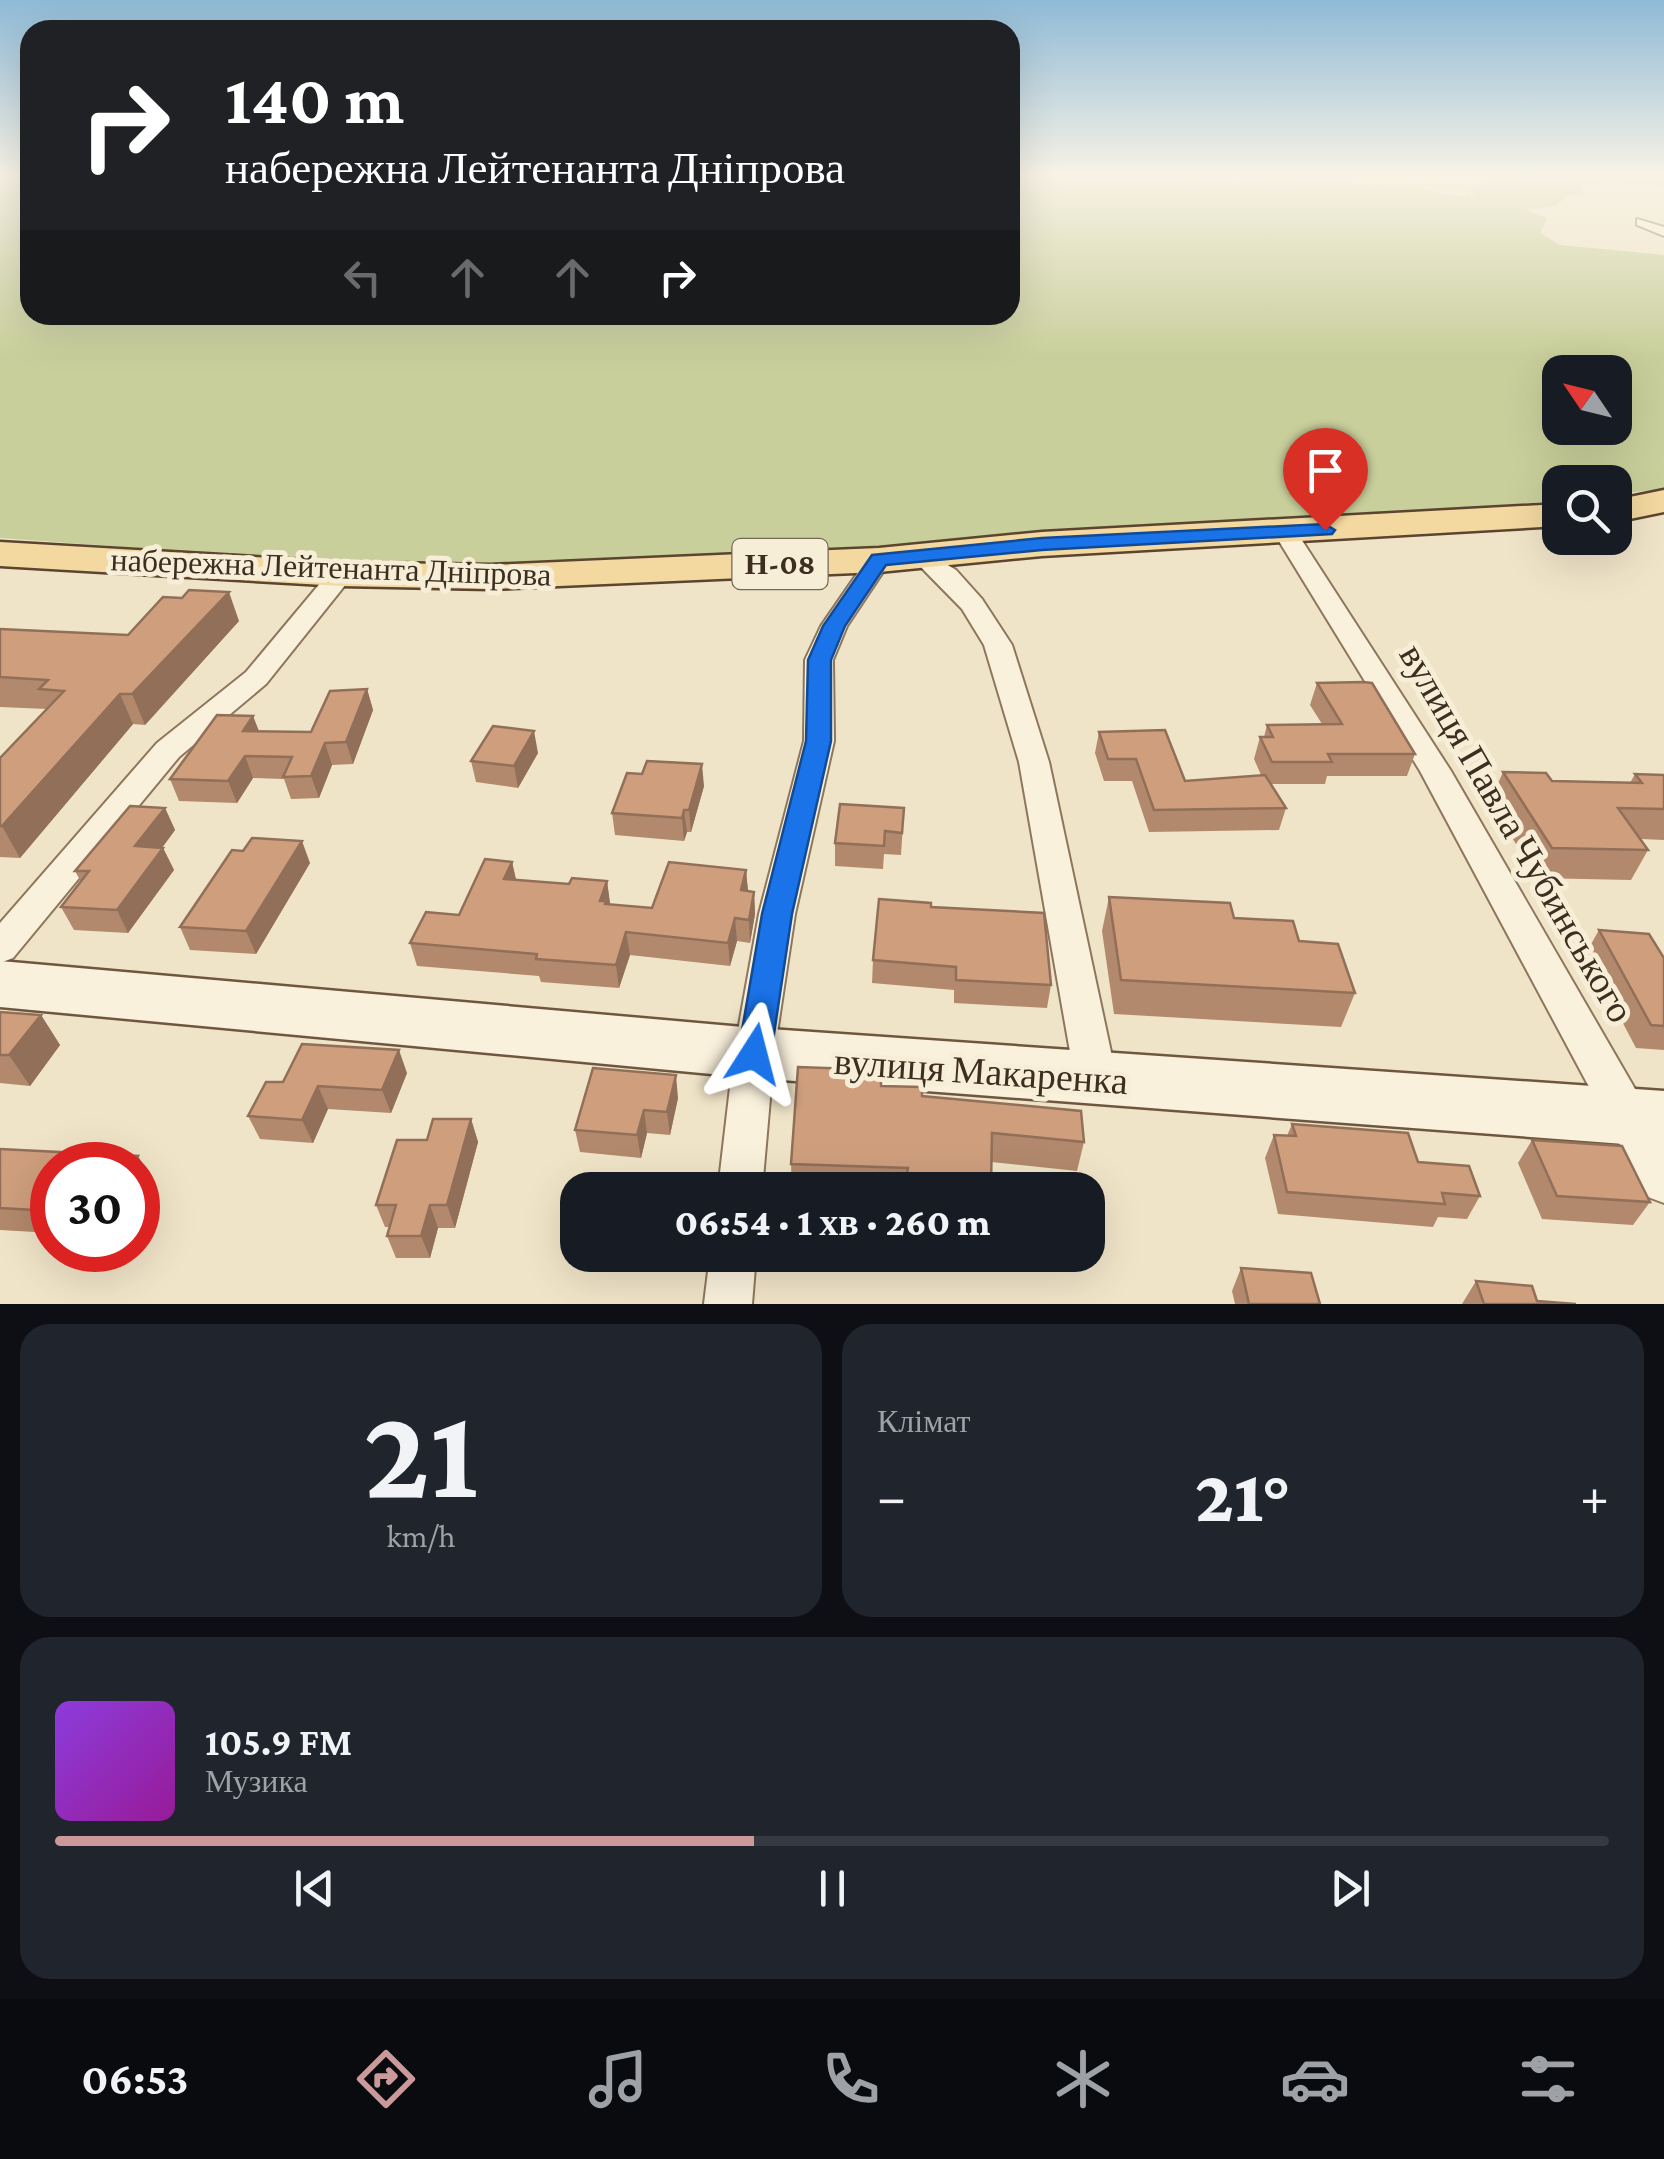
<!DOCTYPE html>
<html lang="uk">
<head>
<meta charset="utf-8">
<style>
	:root { --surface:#171b24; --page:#20242c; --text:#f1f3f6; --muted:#9ea1a6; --line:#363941; --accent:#cc999b }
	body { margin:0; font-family:"Crimson Pro",serif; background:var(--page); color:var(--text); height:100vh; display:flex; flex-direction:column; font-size:38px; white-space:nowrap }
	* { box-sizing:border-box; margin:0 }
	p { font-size:32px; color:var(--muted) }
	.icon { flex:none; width:55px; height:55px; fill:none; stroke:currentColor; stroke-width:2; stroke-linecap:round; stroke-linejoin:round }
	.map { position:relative; height:1304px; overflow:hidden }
	.details { display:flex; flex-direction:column; gap:20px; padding:20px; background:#0d0f14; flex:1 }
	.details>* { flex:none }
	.guide { position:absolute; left:20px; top:20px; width:1000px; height:305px; border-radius:30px; box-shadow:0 10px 40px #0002; background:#202124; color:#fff; overflow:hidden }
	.needle { width:65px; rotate:305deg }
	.controls { position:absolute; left:1542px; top:355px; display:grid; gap:20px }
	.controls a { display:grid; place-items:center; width:90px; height:90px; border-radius:20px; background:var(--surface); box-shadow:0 10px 40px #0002; font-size:50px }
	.speed { position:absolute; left:30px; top:1142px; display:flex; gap:20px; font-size:50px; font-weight:700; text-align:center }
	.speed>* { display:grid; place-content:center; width:130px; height:130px; border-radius:50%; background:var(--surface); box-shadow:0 10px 40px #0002; line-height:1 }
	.speed .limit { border:15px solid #d22; background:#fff; color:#111 }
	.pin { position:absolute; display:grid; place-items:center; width:85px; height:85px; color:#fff; margin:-102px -42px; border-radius:50% 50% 50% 0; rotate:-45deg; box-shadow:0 0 10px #0007 }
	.pin .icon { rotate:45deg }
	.me { position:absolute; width:110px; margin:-55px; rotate:9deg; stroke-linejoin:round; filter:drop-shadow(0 0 8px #0008) }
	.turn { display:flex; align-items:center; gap:35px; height:210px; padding:0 40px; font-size:45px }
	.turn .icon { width:130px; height:130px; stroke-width:2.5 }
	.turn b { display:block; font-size:70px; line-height:85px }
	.lanes { display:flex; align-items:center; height:95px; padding:0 40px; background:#0003; justify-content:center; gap:50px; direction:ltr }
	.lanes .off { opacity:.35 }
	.big { font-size:75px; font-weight:800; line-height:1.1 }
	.details .card { flex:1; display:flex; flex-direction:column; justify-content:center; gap:15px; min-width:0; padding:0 35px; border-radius:30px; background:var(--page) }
	.details .dial { align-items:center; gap:0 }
	.dial b { font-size:130px; line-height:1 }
	.song { display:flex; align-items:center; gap:30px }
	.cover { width:120px; height:120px; border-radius:15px; background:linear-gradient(135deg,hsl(270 70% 55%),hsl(300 70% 35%)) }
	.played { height:10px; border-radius:5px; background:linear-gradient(90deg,var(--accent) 45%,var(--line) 45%) }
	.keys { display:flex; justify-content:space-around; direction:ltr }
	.heat { display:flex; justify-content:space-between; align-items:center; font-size:55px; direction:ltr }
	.details .tiles { flex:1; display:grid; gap:20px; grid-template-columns:1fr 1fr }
	.card:last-child { grid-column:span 2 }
	.trip { position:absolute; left:560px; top:1172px; width:545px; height:100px; border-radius:30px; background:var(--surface); box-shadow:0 10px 40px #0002; font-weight:800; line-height:100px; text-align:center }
	.tab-bar { display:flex; height:160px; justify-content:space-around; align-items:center; background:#090b0e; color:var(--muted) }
	.tab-bar .icon { width:70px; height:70px }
	.tab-bar .current { color:var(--accent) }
	.tab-bar b { font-size:45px; color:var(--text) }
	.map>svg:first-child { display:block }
</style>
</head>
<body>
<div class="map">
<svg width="1664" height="1304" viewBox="0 0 1664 1304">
	<rect width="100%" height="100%" fill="#f0e4c8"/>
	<path fill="#c9cf9b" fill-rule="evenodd" d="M0,175H30V315H1010V177L1173,175L1238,182L1300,175H1379L1343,177L1351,185L1412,187L1465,197C1475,180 1499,183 1516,175H1664V187L1619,182L1584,183L1580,186L1584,193L1582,196L1568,195L1556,206L1527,210L1547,218L1540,233L1560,245L1664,255V489L1615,494V482H1560V501L686,561L501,570L400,567L0,538ZM1560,372H1615V428H1560Z"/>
	<path fill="#ecd9a5" d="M1379,175H1516C1501,182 1482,181 1469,189L1478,196L1412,187L1351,185L1337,178Z"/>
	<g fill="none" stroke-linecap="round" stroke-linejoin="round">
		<g stroke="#8d765c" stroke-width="4">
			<path id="street" d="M1637,219L1664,227V236L1637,225Z
				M1286,526L1294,528L1451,771L1664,1139V1203L1648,1197L1420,771L1274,533Z
				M923,550L956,570L982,599L1012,645L1049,762L1117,1080L1111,1093L1096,1098L1081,1093L1075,1080L1019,762L984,645L962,609L911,557Z
				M879,553L891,560L847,626L833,660L834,741L795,914L774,1053L762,1190H718L734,1053L759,914L804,741L805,660L821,626L870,555Z
				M341,566L354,574L266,684L179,757L13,958L0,963V923L157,743L246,672L332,569Z
				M710,1255H756L752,1304H704Z"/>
		</g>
		<g stroke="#6f573f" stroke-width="5">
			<path id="secondary" d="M0,961L754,1028L1664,1091V1147L754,1078L0,1007Z"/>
		</g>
		<g stroke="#5b4430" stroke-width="5">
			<path id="primary" d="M1664,490V512L1615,522V500Z
				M1560,504V526L1042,556L879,572L490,589L341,586L0,566V542L341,562L490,565L879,548L1042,532Z"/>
		</g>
		<use href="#street" fill="#faf1dc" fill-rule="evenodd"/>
		<use href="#secondary" fill="#faf1dc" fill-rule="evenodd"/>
		<use href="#primary" fill="#f3d9a0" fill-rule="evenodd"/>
	</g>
	<path fill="#b2896c" d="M239,621L145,725L133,724L20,858L0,857V758L47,709L0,707V629L128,635Z
		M1317,683L1415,754L1407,776H1327L1325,784H1271L1286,808L1279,830L1149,832L1132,781H1104L1095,753L1099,732L1185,781L1261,775L1254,759L1260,737H1264L1267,725L1322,724L1310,705Z
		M367,689L373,710L353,764L332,765L319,798L291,799L284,779L253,778L237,803L179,801L170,779L253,716L259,731L311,732Z
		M538,753L518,788L476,782L471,761Z
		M1503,772L1552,781L1630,783L1635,774L1664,775V840L1641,839L1648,850L1631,880L1537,878L1490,802Z
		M704,786L691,832H687L684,841L615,835L612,813Z
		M165,808L175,830L162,848H163L174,870L128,933L74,930L61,907L81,882L75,871Z
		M904,808L901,855L884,854L883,869L835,866V843Z
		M512,862L516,880L569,884L607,881L610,905L652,908L746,870L748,891L754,892L755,914L750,943L737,941L730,966L630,955L619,988L541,982L539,976L417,966L410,943L459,915Z
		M310,863L256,954L190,950L180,927Z
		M1109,897L1234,918L1299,941L1355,993L1341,1027L1114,1014L1102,931Z
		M931,907L1051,985L1047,1008L954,1003V990L872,983L873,960Z
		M1599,930L1664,958V1050L1636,1048L1586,953Z
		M0,1012L41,1015L60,1045L30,1086L0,1083Z
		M407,1073L391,1113L328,1109L313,1143L260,1139L248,1116L283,1082Z
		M881,1086L1084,1142L1077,1171L991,1162V1184L1026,1190H792L791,1164Z
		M678,1098L670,1135L647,1133L641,1158L580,1152L575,1130Z
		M471,1119L478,1142L455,1228H438L430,1258H396L387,1236L389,1227H385L376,1205L427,1140Z
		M1292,1124L1418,1162L1480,1196L1467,1219L1438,1217L1433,1227L1278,1214L1265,1158L1274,1135L1287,1136Z
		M1532,1140L1650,1202L1633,1225L1542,1219L1518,1163Z
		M0,1149L152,1179L52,1165V1233L0,1230Z
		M918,1255H963L962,1263Z
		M975,1255H1050L1048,1268Z
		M1241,1268L1320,1304H1235L1232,1291Z
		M1476,1281L1537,1301L1576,1304H1462Z"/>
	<path fill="#916f58" d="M229,592L239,621L145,725L132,694Z
		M367,689L373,710L353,764L346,742Z
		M120,694L133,724L20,858L2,826Z
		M253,716L261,737L243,731Z
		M534,731L538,753L518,788L514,766Z
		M325,743L332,765L319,798L311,776Z
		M245,756L253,778L237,803L228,781Z
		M702,764L704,786L691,832L689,810Z
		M165,808L175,830L146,869L135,846Z
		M684,810L687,832L684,841L682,818Z
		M302,841L310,863L256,954L246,931Z
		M163,848L174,870L128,933L117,910Z
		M512,862L517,884L504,879Z
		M746,870L748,892L741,890Z
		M607,881L610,903L607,913L600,901Z
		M754,892L755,914L750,943L749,920Z
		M735,918L737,941L730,966L728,943Z
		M626,932L630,955L619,988L616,965Z
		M41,1015L60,1045L30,1086L9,1055Z
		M399,1050L407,1073L391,1113L382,1090Z
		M676,1075L678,1098L670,1135L667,1112Z
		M318,1086L328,1109L313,1143L302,1120Z
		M644,1110L647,1133L641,1158L637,1135Z
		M471,1119L478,1142L455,1228L447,1205Z
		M138,1156L152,1179L138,1205V1165H133Z
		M430,1205L438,1228L430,1258L421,1236Z"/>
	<path fill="#cf9f7d" stroke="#916f58" stroke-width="2.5" d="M189,590L229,592L132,694H120L2,826H0V758L64,691L39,689L48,680L0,677V629L128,635L163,597L182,598Z
		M1363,682L1372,683L1415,754H1328L1332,762H1272L1260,737H1273L1267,725L1342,724L1317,683Z
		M367,689L346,742L325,743L311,776L283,777L292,757L245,756L228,781L170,779L217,715L253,716L243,731L311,732L330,691Z
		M493,726L534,731L514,766L471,761Z
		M1165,730L1185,781L1265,775L1286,808L1154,810L1136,759H1108L1099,732Z
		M647,761L702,764L689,810H684L682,818L612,813L627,773L642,774Z
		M1503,772L1546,773L1552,781L1642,783L1635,774L1664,775V809L1618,808L1648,850L1552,848Z
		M840,804L904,808L902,833L885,831L884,846L835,843Z
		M130,806L165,808L135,846L163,848L117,910L61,907L89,871H75Z
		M252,838L302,841L246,931L180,927L232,850L243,851Z
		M485,859L512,862L504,879L569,884L572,878L607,881L600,901H606L605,904L652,908L669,862L746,870L741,890L754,892L749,920L735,918L728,943L626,932L616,965L536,959L537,954L410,943L426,912L459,915Z
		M1109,897L1230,903L1234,918L1293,921L1299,941L1338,944L1355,993L1121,980Z
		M879,899L931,903V907L1044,913L1051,985L956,980V967L873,960Z
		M1599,930L1649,934L1664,958V1026L1651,1025Z
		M0,1012L41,1015L9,1055H0Z
		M302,1044L399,1050L382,1090L318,1086L302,1120L248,1116L266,1082H283Z
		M798,1067L881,1070V1086L922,1087V1096L1081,1111L1084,1142L992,1133L991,1184L1026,1190H904L908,1168L791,1164Z
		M593,1068L676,1075L667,1112L644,1110L637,1135L575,1130Z
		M433,1119H471L447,1205H430L421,1236H387L396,1205H376L397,1140H427Z
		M1292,1124L1408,1133L1418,1162L1469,1166L1480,1196L1442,1193L1445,1204L1287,1192L1274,1135L1296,1136Z
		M1532,1140L1622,1146L1650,1202L1557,1196Z
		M0,1149L138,1156L133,1165H52V1211L0,1208Z
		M1241,1268L1311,1273L1320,1304H1249Z
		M1476,1281L1532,1286L1537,1301L1576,1304H1484Z"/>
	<linearGradient id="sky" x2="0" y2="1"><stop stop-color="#8fbad6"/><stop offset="0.49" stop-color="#f8f3e6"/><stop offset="1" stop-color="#f8f3e6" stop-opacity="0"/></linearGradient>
	<rect width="1664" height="357" fill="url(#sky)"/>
	<path fill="#1a73e8" stroke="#114b97" stroke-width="2.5" d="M1325,524L1335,530L1332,534L1042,550L886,565L845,626L831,660V741L792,914L771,1054L766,1064L754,1068L742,1064L738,1054L762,914L806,741L808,660L823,626L872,555L1042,538Z"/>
	<g text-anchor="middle" stroke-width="10" stroke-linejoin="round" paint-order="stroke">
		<rect fill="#f7eed8" stroke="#756857" stroke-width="2.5" x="732.5" y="539" width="95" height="50" rx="8"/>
		<g font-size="30" font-weight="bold" fill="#3d2e20">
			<text x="780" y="574">Н-08</text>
		</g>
		<g font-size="32" fill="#3d2e20" stroke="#f7eed8">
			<text transform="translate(331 567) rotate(2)" y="11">набережна Лейтенанта Дніпрова</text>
		</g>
		<g font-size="38" fill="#3d2e20" stroke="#f7eed8">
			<text transform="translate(1517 833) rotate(60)" y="13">вулиця Павла Чубинського</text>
			<text transform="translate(981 1071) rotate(4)" y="13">вулиця Макаренка</text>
		</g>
	</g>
</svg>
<div class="controls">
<a><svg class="needle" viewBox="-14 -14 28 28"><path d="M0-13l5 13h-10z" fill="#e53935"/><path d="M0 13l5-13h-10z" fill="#9ea1a6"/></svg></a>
<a><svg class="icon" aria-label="search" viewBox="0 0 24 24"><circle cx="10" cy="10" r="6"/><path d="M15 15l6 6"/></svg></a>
</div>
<div class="speed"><div class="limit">30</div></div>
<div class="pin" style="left:1325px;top:530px;background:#d93025"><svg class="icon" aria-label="arrive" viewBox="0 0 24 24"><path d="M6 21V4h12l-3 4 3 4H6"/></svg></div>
<svg class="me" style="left:754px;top:1054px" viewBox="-20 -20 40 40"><path d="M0-17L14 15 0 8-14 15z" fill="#1a73e8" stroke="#fff" stroke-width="4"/></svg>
<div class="trip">06:54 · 1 хв · 260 m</div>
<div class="guide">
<div class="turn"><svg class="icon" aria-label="right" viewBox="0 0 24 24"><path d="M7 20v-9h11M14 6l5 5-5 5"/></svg><div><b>140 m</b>набережна Лейтенанта Дніпрова</div></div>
<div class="lanes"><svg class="icon off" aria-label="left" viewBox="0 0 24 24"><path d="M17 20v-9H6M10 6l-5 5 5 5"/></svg><svg class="icon off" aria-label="ahead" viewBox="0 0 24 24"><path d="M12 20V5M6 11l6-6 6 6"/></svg><svg class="icon off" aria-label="ahead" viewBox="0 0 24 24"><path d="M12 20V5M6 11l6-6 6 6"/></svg><svg class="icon" aria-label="right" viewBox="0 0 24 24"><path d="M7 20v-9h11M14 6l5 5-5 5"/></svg></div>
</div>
</div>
<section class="details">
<div class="tiles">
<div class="card dial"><b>21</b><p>km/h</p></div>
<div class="card"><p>Клімат</p>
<div class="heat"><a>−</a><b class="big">21°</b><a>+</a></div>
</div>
<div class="card">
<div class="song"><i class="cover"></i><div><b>105.9 FM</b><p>Музика</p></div></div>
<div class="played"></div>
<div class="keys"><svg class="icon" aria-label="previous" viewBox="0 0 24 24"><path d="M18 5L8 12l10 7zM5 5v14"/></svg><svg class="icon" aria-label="pause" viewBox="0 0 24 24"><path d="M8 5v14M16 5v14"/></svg><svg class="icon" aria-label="next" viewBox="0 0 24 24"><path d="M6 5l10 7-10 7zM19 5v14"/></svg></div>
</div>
</div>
</section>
<nav class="tab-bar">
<b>06:53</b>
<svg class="icon current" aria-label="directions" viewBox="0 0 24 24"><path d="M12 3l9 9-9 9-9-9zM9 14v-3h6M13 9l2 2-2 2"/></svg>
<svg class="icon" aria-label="music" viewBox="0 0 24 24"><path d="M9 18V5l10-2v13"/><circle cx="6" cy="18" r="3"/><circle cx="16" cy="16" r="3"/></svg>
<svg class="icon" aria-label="phone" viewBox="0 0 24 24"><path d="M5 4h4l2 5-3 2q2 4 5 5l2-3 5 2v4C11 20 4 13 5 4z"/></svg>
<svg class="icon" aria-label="climate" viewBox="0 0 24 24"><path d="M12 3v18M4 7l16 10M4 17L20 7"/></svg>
<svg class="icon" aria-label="car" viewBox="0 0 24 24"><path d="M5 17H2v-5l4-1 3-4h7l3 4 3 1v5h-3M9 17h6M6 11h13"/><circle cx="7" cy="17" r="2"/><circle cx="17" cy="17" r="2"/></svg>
<svg class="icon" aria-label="filters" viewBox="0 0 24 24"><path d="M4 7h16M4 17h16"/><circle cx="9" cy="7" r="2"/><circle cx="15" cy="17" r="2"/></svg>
</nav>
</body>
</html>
